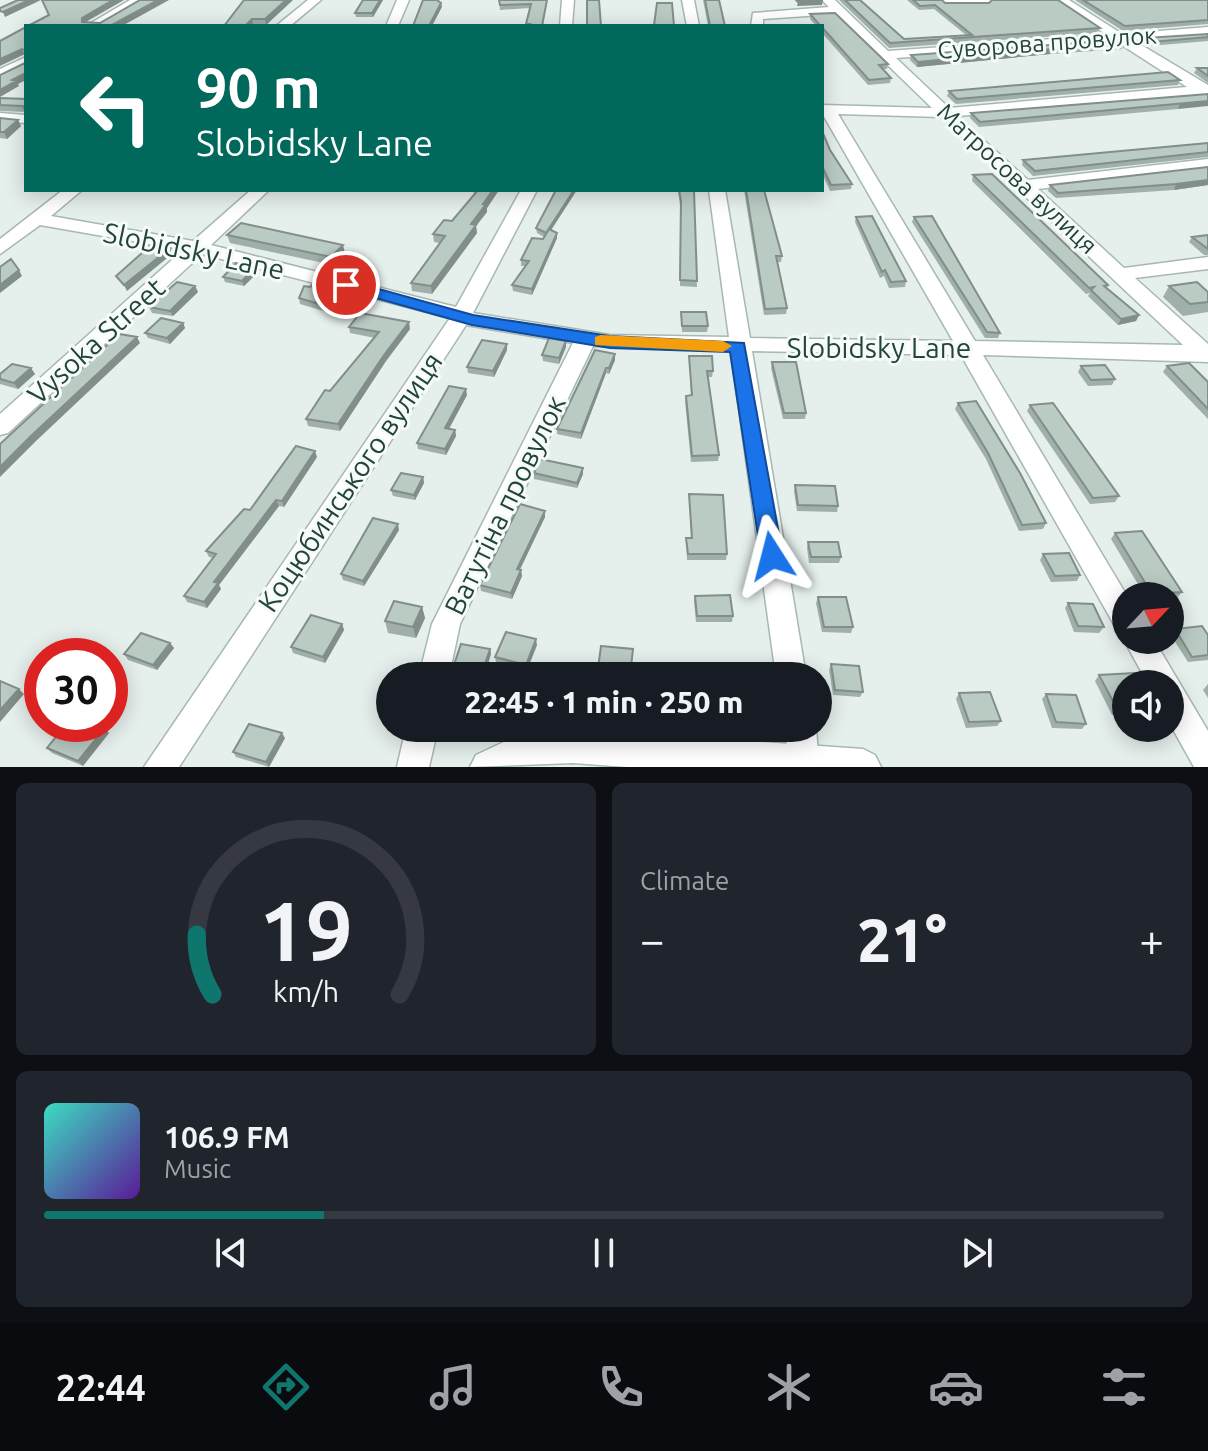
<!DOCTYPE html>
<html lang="en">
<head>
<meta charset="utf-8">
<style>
	:root { --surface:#171b24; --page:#20242c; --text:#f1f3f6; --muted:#9ea1a6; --line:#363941; --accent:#0f766e }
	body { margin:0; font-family:Ubuntu,sans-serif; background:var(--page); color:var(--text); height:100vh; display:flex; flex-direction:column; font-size:30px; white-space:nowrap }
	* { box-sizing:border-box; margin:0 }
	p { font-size:26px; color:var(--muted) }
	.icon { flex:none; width:44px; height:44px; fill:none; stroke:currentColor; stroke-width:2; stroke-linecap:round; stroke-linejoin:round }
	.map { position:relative; height:767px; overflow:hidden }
	.sheet { display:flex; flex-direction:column; gap:16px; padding:16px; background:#0d0f14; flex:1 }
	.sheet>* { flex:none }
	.banner { position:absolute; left:24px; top:24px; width:800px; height:168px; border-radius:0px; box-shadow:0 4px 20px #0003; background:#00695c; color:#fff; overflow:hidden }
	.needle { width:52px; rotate:64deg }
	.buttons { position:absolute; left:1112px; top:582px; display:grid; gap:16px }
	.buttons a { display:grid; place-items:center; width:72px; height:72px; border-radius:50%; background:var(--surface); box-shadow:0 4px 20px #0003; font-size:40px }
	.speed { position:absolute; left:24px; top:638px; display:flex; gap:16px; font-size:40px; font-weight:700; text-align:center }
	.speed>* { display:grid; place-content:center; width:104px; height:104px; border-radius:50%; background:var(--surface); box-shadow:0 4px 20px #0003; line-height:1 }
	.speed .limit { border:12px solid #d22; background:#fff; color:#111 }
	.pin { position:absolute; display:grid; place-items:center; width:68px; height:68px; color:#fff; margin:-34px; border:4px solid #fff; border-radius:50%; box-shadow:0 2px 8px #0007 }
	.me { position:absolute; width:88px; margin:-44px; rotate:351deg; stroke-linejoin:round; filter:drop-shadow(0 0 6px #0008) }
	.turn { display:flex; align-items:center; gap:28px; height:168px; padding:0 40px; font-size:36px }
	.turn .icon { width:104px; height:104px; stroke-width:2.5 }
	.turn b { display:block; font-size:56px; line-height:68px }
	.big { font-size:60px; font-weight:800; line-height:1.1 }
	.sheet .tile { flex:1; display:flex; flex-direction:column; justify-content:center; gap:12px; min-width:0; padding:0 28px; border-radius:12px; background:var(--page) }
	.sheet .dial { align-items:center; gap:0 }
	.dial svg { height:208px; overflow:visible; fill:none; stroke:var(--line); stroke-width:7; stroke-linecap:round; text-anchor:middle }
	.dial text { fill:var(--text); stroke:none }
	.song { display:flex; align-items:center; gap:24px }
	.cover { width:96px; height:96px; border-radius:12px; background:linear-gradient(135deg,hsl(170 70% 55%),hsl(270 70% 35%)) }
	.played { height:8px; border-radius:4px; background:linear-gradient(90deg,var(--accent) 25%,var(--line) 25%) }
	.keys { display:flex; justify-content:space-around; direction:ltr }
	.heat { display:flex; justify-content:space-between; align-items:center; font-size:44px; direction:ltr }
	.sheet .tiles { flex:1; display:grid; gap:16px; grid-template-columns:1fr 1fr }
	.tile:last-child { grid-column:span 2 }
	.trip { position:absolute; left:376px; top:662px; width:456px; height:80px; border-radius:40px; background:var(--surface); box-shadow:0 4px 20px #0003; font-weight:800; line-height:80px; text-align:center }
	.tabs { display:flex; height:128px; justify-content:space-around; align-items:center; background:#090b0e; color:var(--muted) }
	.tabs .icon { width:56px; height:56px }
	.tabs .current { color:var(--accent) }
	.tabs b { font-size:36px; color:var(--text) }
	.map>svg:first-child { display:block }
</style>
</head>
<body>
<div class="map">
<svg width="1208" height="767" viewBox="0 0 1208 767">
	<rect width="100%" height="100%" fill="#e5efeb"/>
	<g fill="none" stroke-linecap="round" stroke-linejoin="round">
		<g stroke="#a7b8b3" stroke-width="3">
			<path id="street" d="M130,0H145L101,26H86Z
				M308,0H321L290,26H276Z
				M397,0H409L398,26H386Z
				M562,0H574L572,26H560Z
				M682,0H694L699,26H687Z
				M822,0H835L888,51L1107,35L1055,0H1069L1122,34L1208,27V35L1133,40L1208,85V96L957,116L1028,180L1208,159V169L1038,189L1124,268L1208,257V269L1135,278L1208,344V362L983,355L1127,596L1126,631L1116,628L961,355L752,351L806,676H776L731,351L593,346L460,624L449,676H419L432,624L573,343L466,325L179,767H144L450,318L202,254L8,433L0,435V414L183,250L40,225L0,254V239L63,190H82L51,216L193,241L251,190H269L211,245L456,307L521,190H537L473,313L610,335L729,337L709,190H725L750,338L953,341L822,113V105L932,108L835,14L763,19V26H751L753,13L829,7ZM1117,42L1187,87L949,108L896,58ZM838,114L941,117L1183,345L975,341Z
				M938,0H994L988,4H944Z
				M26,57V66L0,79V69Z
				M0,113L26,115V123L0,121Z
				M1126,635V640H1154L1208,731V767H1194L1170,724V684H1148L1124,640Z
				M406,728H438L429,767H397Z
				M784,728H816L819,767H791Z"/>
		</g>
		<g stroke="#a2bcb4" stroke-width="3">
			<path id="secondary" d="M573,729L863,749L875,755L881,767H627L573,763L470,767L476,755L523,733Z"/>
		</g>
		<use href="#street" fill="#fff" fill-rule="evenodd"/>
		<use href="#secondary" fill="#fff" fill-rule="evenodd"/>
	</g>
	<path fill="#a0afa9" d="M293,0L266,25L253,24L251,26H224Z
		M363,0H383L373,17H356L355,13Z
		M499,0H547L543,26H526L530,8L500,10Z
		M703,0H719L725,26H708Z
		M839,0H860L904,39L966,35L934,9L919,10L907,0H942L945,3L1100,28L1098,33L889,48Z
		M1075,0H1208V24L1123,31Z
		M810,14L888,64L887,69H883L891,78L890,83L868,85L822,33V26H816L810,19Z
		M1208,34V41L1149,46L1143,42L1145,38Z
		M1124,44L1122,49L1050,54L917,67L910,60L911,55Z
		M1197,68H1208V83L1194,73Z
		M1180,80L1178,85L956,104L947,96L949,91Z
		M1208,94L1178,109L979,127L970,118L971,113Z
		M0,98L26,99V112L0,111Z
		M0,118L21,126L7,139L0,138Z
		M822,131L830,150L852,184L851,189L830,191L822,173Z
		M1208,143V157L1033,176L1022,165L1023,160Z
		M1208,167V185L1174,190L1056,198L1048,191L1050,185Z
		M973,175L1108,285L1107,288L1139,315L1136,321L1118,325L1088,296L1090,293L1086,294L972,181Z
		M473,190H499L487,208V212L476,226L477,233L432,294L412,291L411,283L440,243L434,242L433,234L452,221L474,194Z
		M678,190H694L697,287L680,286V206Z
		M744,190H764L782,256L781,262H777L787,308L786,314L764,315Z
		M856,217L906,281L905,287L889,288L884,276L880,278L855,222Z
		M914,217L1000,333L998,338H985L912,222Z
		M536,228L551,230L557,238L532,295L513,291L512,285L525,266H521V260L544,237L537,233Z
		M227,235L345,253L333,265L230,243Z
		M1208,235V255H1204L1189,242L1192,237Z
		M332,267H361L350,277L333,273Z
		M254,268L256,274L244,286L225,282L223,277Z
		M195,286L198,292L173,316L152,313L149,307Z
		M1169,286L1208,292V312L1183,316L1163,297Z
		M336,292L334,293L360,305L347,318L300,304L299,298Z
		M681,312L708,326L707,332H682Z
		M183,323L185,328L170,344L148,338L145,333Z
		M349,327L410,329L386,361L340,431L308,426L306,419L375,338L350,333Z
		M566,341V347L559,364L543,361L542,355Z
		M507,344V350L494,377L468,373L467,367Z
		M615,354V360L609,374L606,373L581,439L557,434V429Z
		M689,356L713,371L712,377H708L719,455L718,461L691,462L685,401L686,396L691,395Z
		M772,362L806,413L805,419H783L771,368Z
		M1081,366L1115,379L1112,385L1088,386L1078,372Z
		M1167,366L1208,382V419L1163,372Z
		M0,374H35L18,389L0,384Z
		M467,395L449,429L455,430L456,436L446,455L418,449L417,443Z
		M958,403L1046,523L1043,529L1019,531L986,459L955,409Z
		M1030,405L1119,496L1115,502L1090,504L1027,411Z
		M317,457L284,507L279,506L219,585L221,589L207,608L187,602L184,596L213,558L209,557L206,551L250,510Z
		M583,468V474L577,488L534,479V473Z
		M423,477L424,483L415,500L393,496L391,490Z
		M795,485L838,506L837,512L797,511L794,491Z
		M689,494L727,554L726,560H687L686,538H691Z
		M545,511V517L520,570L522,576L512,599L481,591L480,585Z
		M399,530L364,586L343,580L341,574Z
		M1115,533L1182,592L1178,597L1145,596L1111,539Z
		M808,542L841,557L839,563H809L807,548Z
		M1043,554L1080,575L1077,581L1051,582L1040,560Z
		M695,596L733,616L732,622H696L694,601Z
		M818,597L853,627L851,633L822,632L816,603Z
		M1068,603L1104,627L1099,633L1074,632L1065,608Z
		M422,607L425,618L416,638L388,633L385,621Z
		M342,624L344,630L325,663L293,653L291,647Z
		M1175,629L1208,635V660L1188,662L1170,634Z
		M170,643L174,648L157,670L128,660L124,654Z
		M537,645L527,670L496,662L495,657Z
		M490,649L491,654L484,676L455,671L454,665Z
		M831,664L863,692L860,697L833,695L829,670Z
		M1099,675L1126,684V714L1112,715L1095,681Z
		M1208,684V698L1203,690Z
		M959,693L1001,721L997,726L966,728L956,699Z
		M1046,694L1086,724L1082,729L1052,728L1042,699Z
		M109,733L83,766L52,753L47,748Z
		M285,738L269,767L236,757L233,752Z"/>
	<path fill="#828e89" d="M29,0H41L5,17L3,12Z
		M113,0H124L84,23L82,22V18Z
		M158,0H169L122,26H113L112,25Z
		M286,0H293L266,25L265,19Z
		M380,0H383L373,17L372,13Z
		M823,0L822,5L797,6L798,2Z
		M441,3L442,7L432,26H429Z
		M252,19L253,24L251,26H245Z
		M22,49L25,54L0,66V59Z
		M1052,49L1050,54L917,67L918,62Z
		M26,73V80L18,84L19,86L0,97V90L12,80Z
		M1208,101V106L1178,109L1180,104Z
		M18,120L21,126L7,139L4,132Z
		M1208,180V185L1174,190L1176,184Z
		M493,190H499L487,208V212L476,226L477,233L432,294L431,286Z
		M574,190H577L546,238V233Z
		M557,233V238L532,295V289Z
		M343,245L345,253L333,265L331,257Z
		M170,248L172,254L127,291L124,285Z
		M359,261L361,267L350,277L349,272Z
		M254,268L256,274L244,286L242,281Z
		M19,270L22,276L0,293V285Z
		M195,286L198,292L173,316L170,311Z
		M358,299L360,305L347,318L346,312Z
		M1139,315L1136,321L1118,325L1121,319Z
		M409,322L410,329L386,361L340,431L338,424L384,355Z
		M183,323L185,328L170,344L167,338Z
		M137,337L140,343L36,441L0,477V467L32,435Z
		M566,341V347L559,364V358Z
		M507,344V350L494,377L493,371Z
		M615,354V360L609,374V368Z
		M31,368L35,374L18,389L14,383Z
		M606,368V373L581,439V433Z
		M466,389L467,395L446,434L445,428Z
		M455,430L456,436L446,455L445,449Z
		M315,451L317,457L284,507L282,501Z
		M583,468V474L577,488V483Z
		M423,477L424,483L415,500L414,495Z
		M276,500L279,506L219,585L221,589L207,608L204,602L214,582Z
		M545,511V517L517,575V569Z
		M398,524L399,530L364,586L363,581Z
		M521,570L522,576L512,599L511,593Z
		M422,607L425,618L416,638L413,627Z
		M342,624L344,630L325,663L323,657Z
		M536,639L537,645L527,670L526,665Z
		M170,643L174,648L157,670L153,665Z
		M490,649L491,654L484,676L483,670Z
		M19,689L24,694L0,722V710Z
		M105,728L109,733L83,766L78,761Z
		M282,733L285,738L269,767L266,762Z"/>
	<path fill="#bacbc4" stroke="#828e89" stroke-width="2" d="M18,0H29L3,12L0,11V8Z
		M42,0H113L82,18V22L100,23L140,0H158L112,25H120L119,26H28L49,15Z
		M244,0H286L265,19H252L245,26H224Z
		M363,0H380L372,13H355Z
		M423,0H437L441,3L429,26H413Z
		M499,0H547L542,26H529L530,24H526L531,4L500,5Z
		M587,0H599L601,26H587Z
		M705,0H719L725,26H710Z
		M796,0H823L798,2Z
		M845,0H860L904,39L972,35L935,5L920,6L913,0H942L945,3H989L992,0H1058L1100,28L890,43Z
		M1083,0H1208V20L1125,26Z
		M657,3H672L674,26L654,25Z
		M835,13L888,64L879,65L891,78L869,80L810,14Z
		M26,27V51L22,49L0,59V41Z
		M1208,34V37L1151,42L1145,38Z
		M1118,40L1124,44L1052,49L918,62L911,55Z
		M26,54V73L12,80L16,81L0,90V75L25,63Z
		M1197,68H1208V76Z
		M1168,72L1180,80L957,99L949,91Z
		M1208,94V101L980,122L971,113Z
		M0,98L26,99V112L23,106L0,105Z
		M0,118L18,120L4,132H0Z
		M822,131L830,150L852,184L831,185L822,166Z
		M1208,143V152L1035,171L1023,160Z
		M1208,167V180L1176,184L1058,193L1050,185Z
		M992,174L1108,285L1104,286L1139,315L1121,319L1091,290L1094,287L1089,288L973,175Z
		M478,190H493L483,204H486L471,224L476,225L431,286L411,283L445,236L433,234L444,220L452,221Z
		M556,190H574L546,233L536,228Z
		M679,190H694L697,281L680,280L681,201Z
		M746,190H764L782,256H776L787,308L765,309Z
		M872,216L906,281L891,282L885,270L882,272L856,217Z
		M932,216L1000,333L987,332L914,217Z
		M241,223L343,245L331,257L227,235Z
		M549,229L557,233L532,289L512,285L529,261L521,260L532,238L543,239Z
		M1208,235V249L1192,237Z
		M151,245L170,248L124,285L116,276Z
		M343,256L359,261L349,272L332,267Z
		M11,259L19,270L0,285V267Z
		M236,263L254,268L242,281L223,277Z
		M316,281L334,286L328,292L358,299L346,312L299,298L304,286L310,287Z
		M177,282L195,286L170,311L149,307Z
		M1197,282L1208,292V302L1190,304L1169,286Z
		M681,312H706L708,326H682Z
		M360,313L409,322L384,355L338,424L306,419L325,390L330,391L379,332L349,327Z
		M161,318L183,323L167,338L145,333Z
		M119,334L137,337L32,435L0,467V444Z
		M549,338L566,341L559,358L542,355Z
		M482,340L507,344L493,371L467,367Z
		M595,350L615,354L609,368H606L581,433L557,429Z
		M689,356H712L713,371H707L719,455L692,456L686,396L692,395Z
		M772,362H796L806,413H784Z
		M1189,363L1208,382V409L1167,366Z
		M12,364L31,368L14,383L0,379V374Z
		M1105,365L1115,379L1091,380L1081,366Z
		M449,386L466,389L445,428L455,430L445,449L417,443Z
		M976,401L1020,473L1046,523L1022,525L988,453L958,403Z
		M1053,403L1119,496L1093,498L1030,405Z
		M296,446L315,451L282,501L276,500L214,582L218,583L204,602L184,596L216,554L206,551L244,509L250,510Z
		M540,459L583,468L577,483L534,473Z
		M401,473L423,477L414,495L391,490Z
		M795,485L835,486L838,506L798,505Z
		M689,494L723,495L727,554H688L686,538H692Z
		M520,504L545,511L517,569L521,570L511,593L480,585Z
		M373,518L398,524L363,581L341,574Z
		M1142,531L1182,592L1152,594L1115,533Z
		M808,542H838L841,557H811Z
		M1069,553L1080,575L1055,576L1043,554Z
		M730,595L733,616H697L695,596Z
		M818,597H846L853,627H824Z
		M394,601L422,607L413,627L385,621Z
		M1068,603L1093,604L1104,627L1078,626Z
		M311,615L342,624L323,657L291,647Z
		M1202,626L1208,635V655L1192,657L1175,629Z
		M506,632L536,639L526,665L495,657Z
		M141,633L170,643L153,665L124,654Z
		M461,644L490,649L483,670L454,665Z
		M601,646L633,649L630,676H597Z
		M831,664L859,666L863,692L835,690Z
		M1135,673L1141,684H1126V709H1117L1099,675Z
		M0,681L19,689L0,710Z
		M990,692L1001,721L969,722L959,693Z
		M1046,694L1076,695L1086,724L1056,722Z
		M66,724H95L105,728L78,761L47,748Z
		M249,724L282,733L266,762L233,752Z"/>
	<path fill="#1a73e8" stroke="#114b97" stroke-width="2" d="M346,280L473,315L610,336L744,343L783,556L780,563H764L761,556L730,352L610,348L472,325L340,288V282Z"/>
	<path fill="#f59e0b" d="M601,335L723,341L732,346L723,352L595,345V337Z"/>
	<g text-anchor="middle" stroke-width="6" stroke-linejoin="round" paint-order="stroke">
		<g font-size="24" fill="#22443c" stroke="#f6fbf9">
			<text transform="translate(1047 43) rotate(-4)" y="8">Суворова провулок</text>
			<text transform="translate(1017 179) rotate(43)" y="8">Матросова вулиця</text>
		</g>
		<g font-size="28" fill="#22443c" stroke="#f6fbf9">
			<text transform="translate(194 251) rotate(12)" y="10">Slobidsky Lane</text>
			<text transform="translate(96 341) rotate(-42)" y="10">Vysoka Street</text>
			<text x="879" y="358">Slobidsky Lane</text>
			<text transform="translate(350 482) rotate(-56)" y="10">Коцюбинського вулиця</text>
			<text transform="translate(505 505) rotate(-64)" y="10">Ватутіна провулок</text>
		</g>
	</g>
</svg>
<div class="buttons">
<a><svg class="needle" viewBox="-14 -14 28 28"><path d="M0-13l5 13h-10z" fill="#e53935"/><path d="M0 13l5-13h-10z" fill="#9ea1a6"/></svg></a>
<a><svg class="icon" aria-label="sound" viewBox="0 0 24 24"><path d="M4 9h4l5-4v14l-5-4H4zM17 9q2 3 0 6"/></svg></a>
</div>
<div class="speed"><div class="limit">30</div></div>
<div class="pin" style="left:346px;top:285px;background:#d93025"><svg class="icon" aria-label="arrive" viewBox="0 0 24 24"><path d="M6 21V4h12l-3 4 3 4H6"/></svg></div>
<svg class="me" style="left:772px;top:556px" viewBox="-20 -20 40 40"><path d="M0-17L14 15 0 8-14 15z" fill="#1a73e8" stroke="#fff" stroke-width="4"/></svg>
<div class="trip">22:45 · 1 min · 250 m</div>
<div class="banner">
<div class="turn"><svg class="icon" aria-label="left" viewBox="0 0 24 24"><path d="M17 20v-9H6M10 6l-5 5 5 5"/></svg><div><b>90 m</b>Slobidsky Lane</div></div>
</div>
</div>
<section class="sheet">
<div class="tiles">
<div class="tile dial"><svg viewBox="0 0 100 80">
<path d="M14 69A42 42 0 1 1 86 69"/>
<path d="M14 69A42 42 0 0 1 8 46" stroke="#0f766e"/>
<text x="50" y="56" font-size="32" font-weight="700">19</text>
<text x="50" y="72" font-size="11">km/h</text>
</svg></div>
<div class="tile"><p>Climate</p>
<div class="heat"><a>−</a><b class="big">21°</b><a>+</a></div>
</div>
<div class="tile">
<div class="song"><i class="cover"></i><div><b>106.9 FM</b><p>Music</p></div></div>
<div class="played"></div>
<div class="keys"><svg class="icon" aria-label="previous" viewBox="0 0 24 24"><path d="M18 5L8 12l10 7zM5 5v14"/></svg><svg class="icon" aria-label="pause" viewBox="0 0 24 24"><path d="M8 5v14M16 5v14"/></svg><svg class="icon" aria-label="next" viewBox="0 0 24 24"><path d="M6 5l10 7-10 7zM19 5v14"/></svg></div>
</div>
</div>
</section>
<nav class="tabs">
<b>22:44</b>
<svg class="icon current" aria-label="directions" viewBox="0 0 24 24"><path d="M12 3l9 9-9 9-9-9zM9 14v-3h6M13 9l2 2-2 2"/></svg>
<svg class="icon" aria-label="music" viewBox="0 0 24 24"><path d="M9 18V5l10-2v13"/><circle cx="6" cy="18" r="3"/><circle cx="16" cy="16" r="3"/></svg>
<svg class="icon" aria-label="phone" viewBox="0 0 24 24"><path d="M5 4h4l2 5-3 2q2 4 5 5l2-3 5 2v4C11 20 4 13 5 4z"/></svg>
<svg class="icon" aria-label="climate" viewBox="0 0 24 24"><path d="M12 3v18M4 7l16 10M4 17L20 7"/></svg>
<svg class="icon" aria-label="car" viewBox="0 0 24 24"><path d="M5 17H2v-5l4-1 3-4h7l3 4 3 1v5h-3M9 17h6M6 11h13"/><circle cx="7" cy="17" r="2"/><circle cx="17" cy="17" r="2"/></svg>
<svg class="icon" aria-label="filters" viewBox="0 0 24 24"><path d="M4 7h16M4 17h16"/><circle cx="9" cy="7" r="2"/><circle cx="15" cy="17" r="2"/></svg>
</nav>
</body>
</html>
